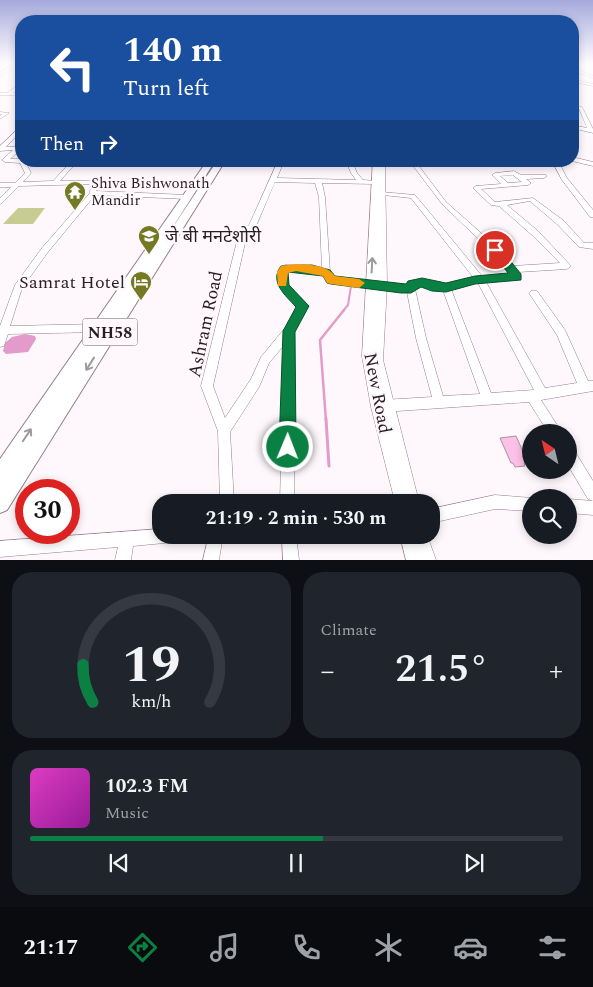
<!DOCTYPE html>
<html lang="en">
<head>
<meta charset="utf-8">
<style>
	:root { --surface:#171b24; --page:#20242c; --text:#f1f3f6; --muted:#9ea1a6; --line:#363941; --accent:#0b8043 }
	body { margin:0; font-family:Spectral,"Noto Sans Devanagari",serif; background:var(--page); color:var(--text); height:100vh; display:flex; flex-direction:column; font-size:19px; white-space:nowrap }
	* { box-sizing:border-box; margin:0 }
	p { font-size:16px; color:var(--muted) }
	.icon { flex:none; width:28px; height:28px; fill:none; stroke:currentColor; stroke-width:2; stroke-linecap:round; stroke-linejoin:round }
	.map { position:relative; height:560px; overflow:hidden }
	.panel { display:flex; flex-direction:column; gap:12px; padding:12px; background:#0d0f14; flex:1 }
	.panel>* { flex:none }
	.top-card { position:absolute; left:15px; top:15px; width:564px; height:152px; border-radius:20px; box-shadow:0 2px 8px #0003; background:#1a4fa0; color:#fff; overflow:hidden }
	.needle { width:32px; rotate:325deg }
	.fabs { position:absolute; left:522px; top:424px; display:grid; gap:10px }
	.fabs a { display:grid; place-items:center; width:55px; height:55px; border-radius:50%; background:var(--surface); box-shadow:0 2px 8px #0003; font-size:25px }
	.speed { position:absolute; left:15px; top:479px; display:flex; gap:10px; font-size:25px; font-weight:700; text-align:center }
	.speed>* { display:grid; place-content:center; width:65px; height:65px; border-radius:50%; background:var(--surface); box-shadow:0 2px 8px #0003; line-height:1 }
	.speed .limit { border:8px solid #d22; background:#fff; color:#111 }
	.pin { position:absolute; display:grid; place-items:center; width:42px; height:42px; color:#fff; margin:-21px; border:2px solid #fff; border-radius:50%; box-shadow:0 1px 5px #0007 }
	.me { position:absolute; width:55px; margin:-28px; rotate:1deg; stroke-linejoin:round; filter:drop-shadow(0 0 4px #0008) }
	.turn { display:flex; align-items:center; gap:18px; height:105px; padding:0 25px; font-size:22px }
	.turn .icon { width:65px; height:65px; stroke-width:2.5 }
	.turn b { display:block; font-size:35px; line-height:42px }
	.then { display:flex; align-items:center; height:48px; padding:0 25px; background:#0003; gap:10px; font-size:19px }
	.big { font-size:38px; font-weight:700; line-height:1.1 }
	.panel .card { flex:1; display:flex; flex-direction:column; justify-content:center; gap:8px; min-width:0; padding:0 18px; border-radius:20px; background:var(--page) }
	.panel .dial { align-items:center; gap:0 }
	.dial svg { height:130px; overflow:visible; fill:none; stroke:var(--line); stroke-width:7; stroke-linecap:round; text-anchor:middle }
	.dial text { fill:var(--text); stroke:none }
	.song { display:flex; align-items:center; gap:15px }
	.cover { width:60px; height:60px; border-radius:8px; background:linear-gradient(135deg,hsl(310 70% 55%),hsl(300 70% 35%)) }
	.played { height:5px; border-radius:2px; background:linear-gradient(90deg,var(--accent) 55%,var(--line) 55%) }
	.keys { display:flex; justify-content:space-around; direction:ltr }
	.heat { display:flex; justify-content:space-between; align-items:center; font-size:28px; direction:ltr }
	.panel .tiles { flex:1; display:grid; gap:12px; grid-template-columns:1fr 1fr }
	.card:last-child { grid-column:span 2 }
	.trip { position:absolute; left:152px; top:494px; width:288px; height:50px; border-radius:20px; background:var(--surface); box-shadow:0 2px 8px #0003; font-weight:700; line-height:50px; text-align:center }
	.tabs { display:flex; height:80px; justify-content:space-around; align-items:center; background:#090b0e; color:var(--muted) }
	.tabs .icon { width:35px; height:35px }
	.tabs .active { color:var(--accent) }
	.tabs b { font-size:22px; color:var(--text) }
	.map>svg:first-child { display:block }
</style>
</head>
<body>
<div class="map">
<svg width="593" height="560" viewBox="0 0 593 560">
	<rect width="100%" height="100%" fill="#fef8fc"/>
	<path fill="#c7cd92" d="M18,208H45L33,224H3Z"/>
	<path fill="#e29bca" d="M25,334L35,336L36,339L28,352L6,354L3,351L5,343L12,337Z"/>
	<g fill="none" stroke-linecap="round" stroke-linejoin="round">
		<path stroke="#e29bca" stroke-width="2" d="M343,311L348,305L351,286"/>
		<path stroke="#e29bca" stroke-width="2.5" d="M326,421L320,340L344,310"/>
		<path stroke="#e29bca" stroke-width="3" d="M326,419L329,466"/>
	</g>
	<path fill="#fcc1e7" stroke="#aa91a1" d="M516,436L528,463H524L525,466L515,467L513,463H511L500,438Z"/>
	<g fill="none" stroke-linecap="round" stroke-linejoin="round">
		<g stroke="#967e8d" stroke-width="1">
			<path id="minor" d="M572,67L593,76V78L572,70Z
				M572,79L593,84V86L572,81Z
				M20,84H21V87L13,93H21V95H0V93H7Z
				M578,106L582,107L593,129V133L572,128V125L587,128Z
				M0,112L9,113L0,119V116L2,114H0Z
				M21,126V131L6,147H18L21,149L10,159H21V161H25L31,173L23,182L53,181L68,165L58,161H69L75,164L60,181H96V191L187,195L190,197L187,199L95,195L48,252L22,288L10,326L98,324L102,325L103,328L102,331L98,332L8,334L4,346L0,347V326L15,285L42,248L90,193L91,184L19,186L2,203L0,204V198L11,187H0V183H15L25,173L20,163L5,162L2,160L13,150L0,151V146Z
				M278,161H284L277,178L356,180L351,173L346,161H352L357,173L363,180L377,181V183L375,184L322,183L325,197L330,272L334,277L407,285L409,282L422,279L433,283L446,284L473,277L411,198L383,195L380,193L381,192L415,195L482,276L510,274L492,252L442,204L414,167V165H418L446,202L498,248L513,266L560,263L532,235L499,206L491,205L473,188L476,186L501,184L492,175L495,173L514,171L521,175H546L547,176L544,178L526,179L531,183L528,185L481,189L495,202L533,198L564,221L584,243H593V249L579,247L558,225L530,201L507,205L538,231L571,266L567,269L518,272L521,277L520,279L486,282L545,388L577,383L557,335L529,293L531,291H537L565,330L588,381H593V391L541,400L559,428L561,432H548L529,402L383,412L379,410L377,406L379,402L383,400L432,397L416,338L407,292L331,283L328,282L323,275L305,271H287L288,285L308,306L294,331V502H280L284,345L269,363L259,387L230,432L234,502H220L218,431L201,386L239,233L249,225ZM513,175L522,182L508,183L500,176ZM275,182L315,183L319,197L322,269L305,265H285C265,275 289,297 298,307L285,328L261,357L251,379L225,418L213,386L247,234L256,226ZM478,283L534,390L491,393L451,289ZM422,285L433,289L443,290L480,394L443,396L426,338L415,289L416,287Z
				M552,161H558L567,178L593,210V217H590L562,180Z
				M569,449L574,450L593,481V515L569,513V499L593,501L588,499L569,467Z
				M495,495L532,498L531,511L495,509L431,523V509Z
				M161,529V535H182L180,540L175,542L133,546L131,560H115L118,547L0,557V541Z
				M209,535H223L219,560H203Z
				M282,535H296L299,560H283Z"/>
		</g>
		<g stroke="#967e8d" stroke-width="1">
			<path id="major" d="M13,64H17L0,76V73Z
				M572,157L593,162V166L572,161Z
				M373,161H379V166L382,165L385,167L387,285L383,360L419,502H395L371,407L362,356Z
				M400,535H427L436,560H406Z"/>
		</g>
		<g stroke="#967e8d" stroke-width="2">
			<path id="highway" d="M207,161H215L167,236L217,161H225L7,510L0,513V459Z"/>
		</g>
		<use href="#minor" fill="#fff" fill-rule="evenodd"/>
		<use href="#major" fill="#fff" fill-rule="evenodd"/>
		<use href="#highway" fill="#fff" fill-rule="evenodd"/>
	</g>
	<defs><path id="oneway-shaft" d="M-6 0H5M1.5-3L5.5 0L1.5 3" fill="none" stroke-width="1.6" stroke-linecap="round" stroke-linejoin="round" transform="scale(1.25)"/></defs>
	<g stroke="#9e9a9c">
		<use href="#oneway-shaft" transform="translate(372 265) rotate(-87)"/>
		<use href="#oneway-shaft" transform="translate(90 364) rotate(122)"/>
		<use href="#oneway-shaft" transform="translate(27 435) rotate(-56)"/>
	</g>
	<linearGradient id="sky" x2="0" y2="1"><stop stop-color="#a5aadc"/><stop offset="0.45" stop-color="#fffcfe"/><stop offset="1" stop-color="#fffcfe" stop-opacity="0"/></linearGradient>
	<rect width="593" height="142" fill="url(#sky)"/>
	<path fill="#0b8043" stroke="#07532c" d="M495,246L499,247L521,274V280L475,284L446,292L432,291L421,287L411,293H401L331,284L327,283L323,276L288,272L289,285L309,306L295,332L296,447L294,453L288,455L282,453L279,447L283,331L296,307C285,295 269,282 281,266L312,265L330,270L335,276L406,284L408,281L422,278L446,283L475,276L508,273L490,250Z"/>
	<path fill="#f59e0b" d="M296,264C309,265 326,264 335,276L359,279L365,283L359,288L331,284L327,283L323,276L296,271L288,273L286,286H278L277,272L281,266Z"/>
	<defs>
		<g id="temple-pin" transform="scale(1.125)"><path d="M0 17L-7.5 6A9.5 9.5 0 1 1 7.5 6Z" fill="#747a23" stroke="#fef8fc"/><path d="M0-6L5-2H3V0L6.5 2.5H4V6H1.5V3h-3V6H-4V2.5H-6.5L-3 0V-2H-5Z" fill="#fff"/></g>
		<g id="school-pin" transform="scale(1.125)"><path d="M0 17L-7.5 6A9.5 9.5 0 1 1 7.5 6Z" fill="#747a23" stroke="#fef8fc"/><path d="M0-5L7-2L0 1L-7-2ZM-4 1L0 2.5L4 1V4Q0 6-4 4Z" fill="#fff"/></g>
		<g id="hotel-pin" transform="scale(1.125)"><path d="M0 17L-7.5 6A9.5 9.5 0 1 1 7.5 6Z" fill="#747a23" stroke="#fef8fc"/><path d="M-6-4.5h1.5V1H6V5H4.5V3h-9V5H-6ZM-4 0a1.8 1.8 0 1 1 3.6 0ZM.5 0V-2.5h3Q6-2.5 6 0Z" fill="#fff"/></g>
	</defs>
	<g fill-rule="evenodd">
		<use href="#temple-pin" x="75" y="192"/>
		<use href="#school-pin" x="149" y="236"/>
		<use href="#hotel-pin" x="141" y="282"/>
	</g>
	<g text-anchor="middle" stroke-width="5" stroke-linejoin="round" paint-order="stroke">
		<g font-size="15" fill="#271e24" stroke="#fef8fc" text-anchor="start">
			<text x="91" y="188">Shiva Bishwonath<tspan x="91" dy="17">Mandir</tspan></text>
		</g>
		<rect fill="#fef8fc" stroke="#685f65" stroke-width="1" x="82.5" y="318.5" width="55" height="27" rx="4"/>
		<g font-size="16" font-weight="bold" fill="#271e24">
			<text x="110" y="338">NH58</text>
		</g>
		<g font-size="18" fill="#271e24" stroke="#fef8fc" text-anchor="start">
			<text x="165" y="242">जे बी मनटेशोरी</text>
			<text x="125" y="288" text-anchor="end">Samrat Hotel</text>
		</g>
		<g font-size="18" fill="#271e24" stroke="#fef8fc">
			<text transform="translate(205 324) rotate(-78)" y="6">Ashram Road</text>
			<text transform="translate(378 393) rotate(79)" y="6">New Road</text>
		</g>
	</g>
</svg>
<div class="fabs">
<a><svg class="needle" viewBox="-14 -14 28 28"><path d="M0-13l5 13h-10z" fill="#e53935"/><path d="M0 13l5-13h-10z" fill="#9ea1a6"/></svg></a>
<a><svg class="icon" aria-label="search" viewBox="0 0 24 24"><circle cx="10" cy="10" r="6"/><path d="M15 15l6 6"/></svg></a>
</div>
<div class="speed"><div class="limit">30</div></div>
<div class="pin" style="left:495px;top:250px;background:#d93025"><svg class="icon" aria-label="arrive" viewBox="0 0 24 24"><path d="M6 21V4h12l-3 4 3 4H6"/></svg></div>
<svg class="me" style="left:288px;top:447px" viewBox="-20 -20 40 40"><circle r="17" fill="#0b8043" stroke="#fff" stroke-width="3"/><path d="M0-11L8 9 0 5-8 9z" fill="#fff"/></svg>
<div class="trip">21:19 · 2 min · 530 m</div>
<div class="top-card">
<div class="turn"><svg class="icon" aria-label="left" viewBox="0 0 24 24"><path d="M17 20v-9H6M10 6l-5 5 5 5"/></svg><div><b>140 m</b>Turn left</div></div>
<div class="then">Then<svg class="icon" aria-label="right" viewBox="0 0 24 24"><path d="M7 20v-9h11M14 6l5 5-5 5"/></svg></div>
</div>
</div>
<section class="panel">
<div class="tiles">
<div class="card dial"><svg viewBox="0 0 100 80">
<path d="M14 69A42 42 0 1 1 86 69"/>
<path d="M14 69A42 42 0 0 1 8 46" stroke="#0b8043"/>
<text x="50" y="56" font-size="32" font-weight="700">19</text>
<text x="50" y="72" font-size="11">km/h</text>
</svg></div>
<div class="card"><p>Climate</p>
<div class="heat"><a>−</a><b class="big">21.5°</b><a>+</a></div>
</div>
<div class="card">
<div class="song"><i class="cover"></i><div><b>102.3 FM</b><p>Music</p></div></div>
<div class="played"></div>
<div class="keys"><svg class="icon" aria-label="previous" viewBox="0 0 24 24"><path d="M18 5L8 12l10 7zM5 5v14"/></svg><svg class="icon" aria-label="pause" viewBox="0 0 24 24"><path d="M8 5v14M16 5v14"/></svg><svg class="icon" aria-label="next" viewBox="0 0 24 24"><path d="M6 5l10 7-10 7zM19 5v14"/></svg></div>
</div>
</div>
</section>
<nav class="tabs">
<b>21:17</b>
<svg class="icon active" aria-label="directions" viewBox="0 0 24 24"><path d="M12 3l9 9-9 9-9-9zM9 14v-3h6M13 9l2 2-2 2"/></svg>
<svg class="icon" aria-label="music" viewBox="0 0 24 24"><path d="M9 18V5l10-2v13"/><circle cx="6" cy="18" r="3"/><circle cx="16" cy="16" r="3"/></svg>
<svg class="icon" aria-label="phone" viewBox="0 0 24 24"><path d="M5 4h4l2 5-3 2q2 4 5 5l2-3 5 2v4C11 20 4 13 5 4z"/></svg>
<svg class="icon" aria-label="climate" viewBox="0 0 24 24"><path d="M12 3v18M4 7l16 10M4 17L20 7"/></svg>
<svg class="icon" aria-label="car" viewBox="0 0 24 24"><path d="M5 17H2v-5l4-1 3-4h7l3 4 3 1v5h-3M9 17h6M6 11h13"/><circle cx="7" cy="17" r="2"/><circle cx="17" cy="17" r="2"/></svg>
<svg class="icon" aria-label="filters" viewBox="0 0 24 24"><path d="M4 7h16M4 17h16"/><circle cx="9" cy="7" r="2"/><circle cx="15" cy="17" r="2"/></svg>
</nav>
</body>
</html>
